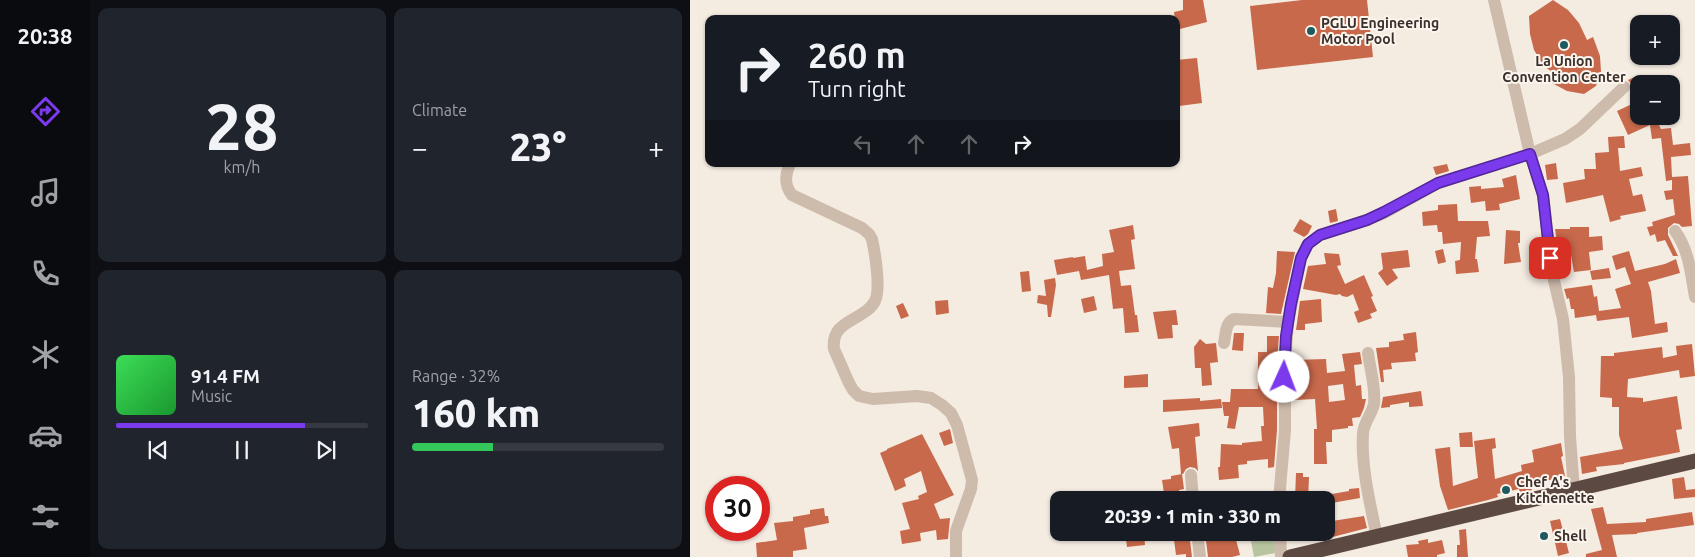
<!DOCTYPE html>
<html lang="en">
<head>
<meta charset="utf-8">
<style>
	:root { --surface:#171b24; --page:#20242c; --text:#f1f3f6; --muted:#9ea1a6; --line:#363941; --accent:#7c3aed }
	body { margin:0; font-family:Ubuntu,sans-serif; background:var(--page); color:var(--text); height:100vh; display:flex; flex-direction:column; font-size:19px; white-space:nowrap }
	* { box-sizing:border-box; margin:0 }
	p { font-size:16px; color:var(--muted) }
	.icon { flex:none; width:28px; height:28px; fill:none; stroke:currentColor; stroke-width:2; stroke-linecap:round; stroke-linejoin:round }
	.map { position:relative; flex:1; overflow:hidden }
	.side { display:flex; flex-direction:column; gap:8px; padding:8px; background:#0d0f14; width:600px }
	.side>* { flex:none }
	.banner { position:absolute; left:15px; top:15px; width:475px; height:152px; border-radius:10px; box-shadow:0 1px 4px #0004; background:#171b24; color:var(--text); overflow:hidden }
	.tools { position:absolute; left:940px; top:15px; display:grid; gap:10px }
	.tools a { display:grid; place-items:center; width:50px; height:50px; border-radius:10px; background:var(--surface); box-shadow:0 1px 4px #0004; font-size:25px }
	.speed { position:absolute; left:15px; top:476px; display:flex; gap:10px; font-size:25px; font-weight:700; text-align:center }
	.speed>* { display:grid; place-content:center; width:65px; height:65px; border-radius:50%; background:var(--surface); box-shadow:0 1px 4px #0004; line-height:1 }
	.speed .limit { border:8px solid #d22; background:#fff; color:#111 }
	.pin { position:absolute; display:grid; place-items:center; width:42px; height:42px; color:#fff; margin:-21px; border-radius:10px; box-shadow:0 2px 8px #0006 }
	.me { position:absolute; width:55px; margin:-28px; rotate:2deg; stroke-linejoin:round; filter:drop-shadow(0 0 4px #0008) }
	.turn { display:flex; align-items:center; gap:18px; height:105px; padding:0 20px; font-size:22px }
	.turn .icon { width:65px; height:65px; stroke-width:2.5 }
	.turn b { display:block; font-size:35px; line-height:42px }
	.lanes { display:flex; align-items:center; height:48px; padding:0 20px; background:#0003; justify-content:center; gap:25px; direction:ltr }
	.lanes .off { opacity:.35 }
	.big { font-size:38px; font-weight:800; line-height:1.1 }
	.side .widget { flex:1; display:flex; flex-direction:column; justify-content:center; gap:8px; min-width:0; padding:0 18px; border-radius:10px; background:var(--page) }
	.side .dial { align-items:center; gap:0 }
	.dial b { font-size:65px; line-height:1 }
	.song { display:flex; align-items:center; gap:15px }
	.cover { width:60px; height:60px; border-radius:8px; background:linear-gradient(135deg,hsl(130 70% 55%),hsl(130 70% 35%)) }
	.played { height:5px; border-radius:2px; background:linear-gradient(90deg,var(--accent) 75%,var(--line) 75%) }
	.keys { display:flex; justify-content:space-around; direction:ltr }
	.heat { display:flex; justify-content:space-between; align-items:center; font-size:28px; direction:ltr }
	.charge { height:8px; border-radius:4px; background:linear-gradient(90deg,#34c759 32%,var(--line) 0) }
	.side .tiles { flex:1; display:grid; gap:8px; grid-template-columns:repeat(2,1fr) }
	.trip { position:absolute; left:360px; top:491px; width:285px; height:50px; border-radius:10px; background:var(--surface); box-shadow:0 1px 4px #0004; font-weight:800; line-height:50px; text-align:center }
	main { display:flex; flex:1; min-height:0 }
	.menu { display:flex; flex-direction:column; width:90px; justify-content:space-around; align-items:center; background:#090b0e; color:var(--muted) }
	.menu .icon { width:35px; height:35px }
	.menu .on { color:var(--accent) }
	.menu b { font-size:22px; color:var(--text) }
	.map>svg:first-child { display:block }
</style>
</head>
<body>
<main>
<nav class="menu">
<b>20:38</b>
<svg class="icon on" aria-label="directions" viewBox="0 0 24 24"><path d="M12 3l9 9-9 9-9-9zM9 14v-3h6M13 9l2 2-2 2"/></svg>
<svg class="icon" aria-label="music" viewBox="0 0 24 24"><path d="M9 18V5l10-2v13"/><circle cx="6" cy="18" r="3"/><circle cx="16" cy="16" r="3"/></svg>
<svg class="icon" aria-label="phone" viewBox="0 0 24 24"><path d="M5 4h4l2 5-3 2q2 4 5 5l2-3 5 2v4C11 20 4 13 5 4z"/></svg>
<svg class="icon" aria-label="climate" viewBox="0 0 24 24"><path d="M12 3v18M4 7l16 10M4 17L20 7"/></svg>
<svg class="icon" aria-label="car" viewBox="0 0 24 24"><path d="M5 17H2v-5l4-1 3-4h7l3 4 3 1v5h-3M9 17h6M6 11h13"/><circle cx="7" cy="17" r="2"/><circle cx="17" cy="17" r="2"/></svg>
<svg class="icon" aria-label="filters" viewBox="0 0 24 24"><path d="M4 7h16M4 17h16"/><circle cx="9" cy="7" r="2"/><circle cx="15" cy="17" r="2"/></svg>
</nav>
<section class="side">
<div class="tiles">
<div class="widget dial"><b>28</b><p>km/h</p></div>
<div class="widget"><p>Climate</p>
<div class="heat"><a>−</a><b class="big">23°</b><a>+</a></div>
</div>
<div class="widget">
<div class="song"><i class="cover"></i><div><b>91.4 FM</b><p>Music</p></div></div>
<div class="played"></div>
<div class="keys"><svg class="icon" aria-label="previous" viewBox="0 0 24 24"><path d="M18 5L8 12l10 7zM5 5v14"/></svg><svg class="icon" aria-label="pause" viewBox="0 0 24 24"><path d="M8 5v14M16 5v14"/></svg><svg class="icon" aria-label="next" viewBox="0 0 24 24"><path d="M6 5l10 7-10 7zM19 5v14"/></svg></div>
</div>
<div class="widget"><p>Range · 32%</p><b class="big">160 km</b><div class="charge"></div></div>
</div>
</section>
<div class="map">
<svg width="1005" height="557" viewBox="0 0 1005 557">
	<rect width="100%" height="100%" fill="#f4ebe1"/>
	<path fill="#b8c4a0" d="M591,535L595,551L564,557L561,541Z"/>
	<path fill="#c8694b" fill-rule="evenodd" d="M493,0H513L517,22L486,30V19H485L484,12L493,10Z
		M612,0H677L683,57L567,70L560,6Z
		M863,0L878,10L889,23L897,40L903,37L910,56L911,72L906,86L894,94L877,91L862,83L867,76L853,65L844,50L840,34L839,16Z
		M507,58L512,103L489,106L486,60Z
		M949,75V116H977L967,121L971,129L981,128L983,145L1000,143L1001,155L981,157L982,177L998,176L1002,226L992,227L989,224L984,223L978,228V235L988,256H983L975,240L967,242L965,234L960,236L957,227L963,226L962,222L985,215L983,199L976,200L974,191L982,190V180L976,181L971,138L962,139L960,125L938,135L927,111L942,104L940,99L945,97L942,90V85L938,80Z
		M934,136L935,148H928L930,171L951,167L953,176L939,179L943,196L952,194L956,211L930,216L931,219L920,222L913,195L876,203L873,183L895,179L894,169H906L905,153L919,152L918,137Z
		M866,163L868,179L857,180L855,165Z
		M757,164L759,171L746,175L743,167Z
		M826,175L830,199L809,204L810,210L796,211L795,201L781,203L779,187L791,186V189L814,187L812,179Z
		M767,204L768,221H798L800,236L787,237L785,259H787L789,272L766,274L765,261L770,260L771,242L753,244L752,232H748L747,225L733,226L732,212L748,210V205Z
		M646,209L648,221L640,223L638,211Z
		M610,219L622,226L618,234L614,237L603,231Z
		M443,225L445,239L441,240L445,269L429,271L431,286L441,285L445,315H447L449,332L435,333L433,308L423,309L419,275L391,280L389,271L367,275L364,260L383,257V258L395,256L397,270L413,266L412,254L424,252L419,230Z
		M880,227H899V237L912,236L913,250L899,252L901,270L884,272L880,249H868L865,229H880Z
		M816,230L830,231V243H828L831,262L814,264Z
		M753,249L756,262L748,264L745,251Z
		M718,250L720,267L702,269L708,278L697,286L688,273L693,269L691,253Z
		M587,251L605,252L591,314L576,313L578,287L583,288L586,273Z
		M939,251L945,271L975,264L986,259L990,273L958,282L961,291L965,324L977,322L978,332L942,338L939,317L907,321L906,315L885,318L884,309H881L879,298L877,299L874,289L902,285L904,297L907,296L909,311L931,308L925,289L941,284L935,267L926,270L922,256Z
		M634,253L649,254L651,265L647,266L655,284L674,275L683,296L681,297L687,311L680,314L682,318L668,323L664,312L669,310L663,294L657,297L652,296L650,294L646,295L613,289L618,266L636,264Z
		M919,268L921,278L902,280L900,271Z
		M339,271L341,291L332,292L330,272Z
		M365,278L366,285L361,317H358L357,305L347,303L348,295L356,296L354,280Z
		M404,296L407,310L394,313L391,299Z
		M631,299L632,322L615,324V330H606L610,301Z
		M258,300L259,313L246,315L245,301Z
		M213,303L219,316L211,319L206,306Z
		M486,310L488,325H482L483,338L468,339L463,312Z
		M726,332L728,352L725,353L726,361L701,363L702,369L693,370L694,382H691L686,348L699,347V342L714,340L713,334Z
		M544,333H554L553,351L542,350Z
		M577,336H589L587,361V430L584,467L578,468V459L557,461V464L548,465L549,478L529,480L528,467H530L531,444L552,445V443L572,441L571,426H574L573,407H549L545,429L537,428L539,416H534L532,402H540L541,389H568V352H577Z
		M510,339L516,344L526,343L528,362L520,363L522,385L512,386L511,368H505L504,347Z
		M1002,344L1005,376L990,378L989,370L938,379L937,397L953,398V402L987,396L992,429L986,430L990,452L934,463V464L906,467L907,471L892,474L890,457L933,449L929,435V407H922V398L910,397L911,356H924V353L972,347L973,358L987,355L986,346Z
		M670,352L672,364L664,365L666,386L671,385L672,399H676L674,408L670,417L662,418L663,426H658V428L642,430V442H636L637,464H624V429H627L625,399L605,400L603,360L636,359L637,373L655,371L652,354ZM653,384L655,400L639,402L638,386Z
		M458,374V387L434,388V376Z
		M731,391L733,406L719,407V402L700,405V407L691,408L693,397Z
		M510,398V401L531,399L532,408L473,412V400Z
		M509,423L510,436L505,437L508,471L505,468L500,467L496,469L493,474H491L489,448L482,449L478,427Z
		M260,429L263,443L254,446L249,433Z
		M782,432L783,447H770L769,433Z
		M232,434L264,495L244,504L250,519L260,518L258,539L247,540L246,530L230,533L231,541L212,544L210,531L220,529L212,503L229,499L228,496L237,492L231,471L214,479L216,486L205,491L190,453L197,450V449Z
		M805,438L806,448L802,449L805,479L832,471L831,465L844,462L842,450L871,443L873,456L871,457L875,476L841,485L842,490L830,493L829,489L807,494L808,497L798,500L758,510L750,486L745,449L760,447L763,486L788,478L784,441Z
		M606,473H613V477H619L618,500H605Z
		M492,474L494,489L489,490L490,500H475L472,480L481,479V476Z
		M994,477L996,490L1005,489V497L984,499L982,479Z
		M669,488L670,498L636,504V495L659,491V489Z
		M913,507L917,524L956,522V519L1002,512L1004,525L947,533V534L922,535L927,557H896V554L912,550L901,509Z
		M134,508L135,516H138L139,523L114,528L117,549L103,551V557H67L66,543L87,540L84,523L103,521V517L120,514V510Z
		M674,516L677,528L635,539L634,532H636V522Z
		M870,519L879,553L868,556L860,521Z
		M776,529L778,557H767V545H770L769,530Z
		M435,532H454L455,545L437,547Z
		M483,532H499L502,557H496V554L486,555Z
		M515,532H544L550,555L542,557H518Z
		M738,539V543L752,540L755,553L747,555V557H718L716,545L729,544L728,541Z"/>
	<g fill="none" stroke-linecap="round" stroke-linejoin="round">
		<path stroke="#cdbbac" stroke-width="12" d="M804,0L840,154L853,195L862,272L873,319L879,377L880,437L884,490
			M100,164C95,175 94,185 102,195L172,228L179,234L182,239C185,253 191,289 185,301C175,321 140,319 144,349L159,383L163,390L169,396L183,399L227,396L241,398L252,405L261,413L267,425L282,480L281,489L266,531V557
			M985,231C999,250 1001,274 1005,297
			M534,343C536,334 535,323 544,319L598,322
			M678,353C680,369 686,388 684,404C682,414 674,422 673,433C671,468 680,503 687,537
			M501,475L503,500
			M589,500L595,430V361L598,322L611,258L618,244L630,235L677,220L694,213L748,183L840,154L875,139L890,129L934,87
			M507,532L510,557
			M590,532L591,557"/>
		<path stroke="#5c4a42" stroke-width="15" d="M600,557L1005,461"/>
	</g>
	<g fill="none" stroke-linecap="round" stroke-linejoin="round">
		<g stroke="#51269a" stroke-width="12">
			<path id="route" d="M594,377L596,336L601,304L611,258L618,244L630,235L677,220L694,212L748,183L840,154L853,195L860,258"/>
		</g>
		<use href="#route" stroke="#7c3aed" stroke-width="9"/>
	</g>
	<g fill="#1f5a5e" stroke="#fbf5ee" stroke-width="2">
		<circle cx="621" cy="31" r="5"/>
		<circle cx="874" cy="45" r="5"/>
		<circle cx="816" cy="490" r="5"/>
		<circle cx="854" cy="536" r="5"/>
	</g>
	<g text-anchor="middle" stroke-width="4" stroke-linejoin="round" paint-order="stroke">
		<g font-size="14" font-weight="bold" fill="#3b302b" stroke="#fbf5ee" text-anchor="start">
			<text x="631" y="28">PGLU Engineering<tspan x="631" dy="16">Motor Pool</tspan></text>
			<text x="874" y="66" text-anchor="middle">La Union<tspan x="874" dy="16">Convention Center</tspan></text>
			<text x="826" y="487">Chef A's<tspan x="826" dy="16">Kitchenette</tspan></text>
			<text x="864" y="541">Shell</text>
		</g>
	</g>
</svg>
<div class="tools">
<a>+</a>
<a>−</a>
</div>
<div class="speed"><div class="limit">30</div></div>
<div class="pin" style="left:860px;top:258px;background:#d93025"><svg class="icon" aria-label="arrive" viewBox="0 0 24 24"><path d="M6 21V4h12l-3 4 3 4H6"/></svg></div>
<svg class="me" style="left:594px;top:377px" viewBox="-20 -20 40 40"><circle r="19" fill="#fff"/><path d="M0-13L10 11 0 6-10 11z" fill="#7c3aed"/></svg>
<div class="trip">20:39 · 1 min · 330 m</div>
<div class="banner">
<div class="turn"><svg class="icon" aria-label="right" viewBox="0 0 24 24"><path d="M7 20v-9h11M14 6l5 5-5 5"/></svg><div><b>260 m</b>Turn right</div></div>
<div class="lanes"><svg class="icon off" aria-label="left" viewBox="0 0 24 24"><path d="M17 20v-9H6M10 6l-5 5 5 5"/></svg><svg class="icon off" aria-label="ahead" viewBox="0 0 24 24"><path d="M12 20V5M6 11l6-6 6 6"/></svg><svg class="icon off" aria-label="ahead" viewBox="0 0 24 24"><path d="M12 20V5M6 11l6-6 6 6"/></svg><svg class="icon" aria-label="right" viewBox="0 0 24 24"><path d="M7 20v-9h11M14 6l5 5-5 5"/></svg></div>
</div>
</div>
</main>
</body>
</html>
